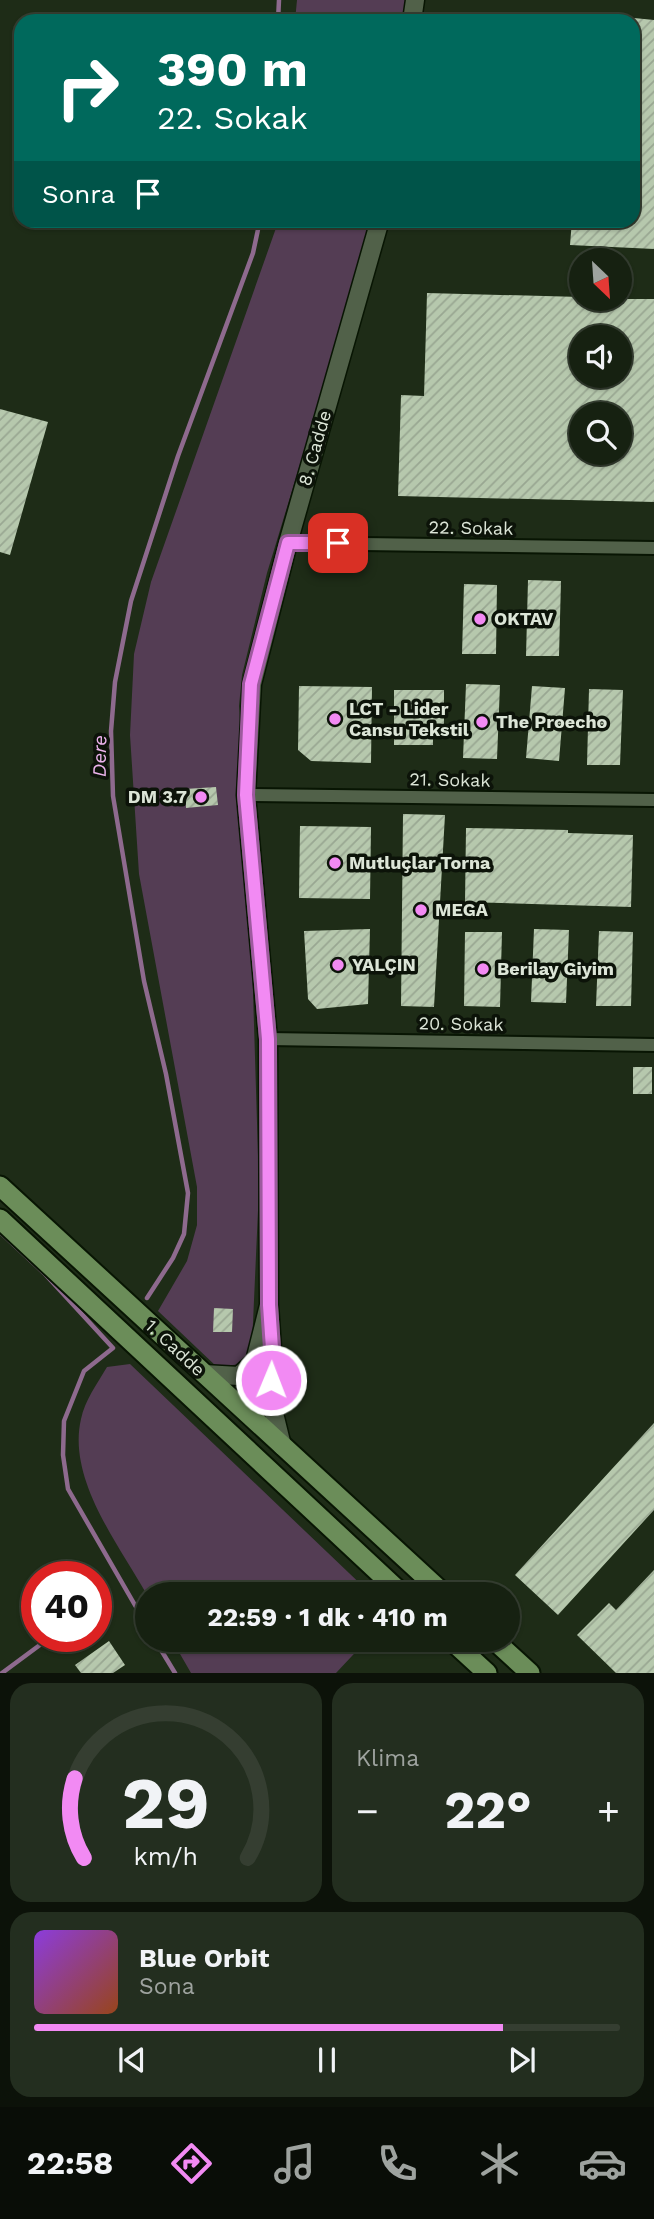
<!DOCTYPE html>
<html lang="tr">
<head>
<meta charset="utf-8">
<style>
	:root { --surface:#162111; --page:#232e1f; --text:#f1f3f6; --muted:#9ea39f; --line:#353e31; --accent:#f28af3 }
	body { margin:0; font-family:"Work Sans",sans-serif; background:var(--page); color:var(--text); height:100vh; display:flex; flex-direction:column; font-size:26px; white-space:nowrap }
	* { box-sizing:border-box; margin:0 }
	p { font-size:23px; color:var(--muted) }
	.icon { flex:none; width:38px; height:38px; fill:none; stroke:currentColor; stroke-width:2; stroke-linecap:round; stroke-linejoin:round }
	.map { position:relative; height:1673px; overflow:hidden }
	.details { display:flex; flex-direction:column; gap:10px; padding:10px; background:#0c1209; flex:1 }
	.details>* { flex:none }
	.guide { position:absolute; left:14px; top:14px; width:626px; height:214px; border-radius:21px; box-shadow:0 2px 5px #0004,0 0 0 2px var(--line); background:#00695c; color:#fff; overflow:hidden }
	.needle { width:46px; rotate:155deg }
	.tools { position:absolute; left:569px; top:248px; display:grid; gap:14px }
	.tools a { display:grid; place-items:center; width:63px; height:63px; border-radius:50%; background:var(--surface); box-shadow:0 2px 5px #0004,0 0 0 2px var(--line); font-size:35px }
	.speed { position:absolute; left:21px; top:1561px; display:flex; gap:14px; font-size:35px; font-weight:700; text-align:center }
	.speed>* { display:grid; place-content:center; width:91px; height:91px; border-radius:50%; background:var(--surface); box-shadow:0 2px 5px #0004,0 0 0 2px var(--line); line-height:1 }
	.speed .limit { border:10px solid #d22; background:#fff; color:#111 }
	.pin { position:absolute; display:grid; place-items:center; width:60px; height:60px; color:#fff; margin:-30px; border-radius:14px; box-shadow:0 4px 10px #0006 }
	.me { position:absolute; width:77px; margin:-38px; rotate:1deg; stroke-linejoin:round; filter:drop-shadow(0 0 5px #0008) }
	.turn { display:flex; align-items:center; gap:24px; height:147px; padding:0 28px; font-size:32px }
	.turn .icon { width:91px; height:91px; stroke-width:2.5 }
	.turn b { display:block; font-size:49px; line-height:60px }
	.then { display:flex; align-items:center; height:66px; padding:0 28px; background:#0003; gap:14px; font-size:26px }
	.big { font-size:52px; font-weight:700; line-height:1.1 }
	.details .card { flex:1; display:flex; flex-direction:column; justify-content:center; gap:10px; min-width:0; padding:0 24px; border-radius:21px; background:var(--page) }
	.details .dial { align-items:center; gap:0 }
	.dial svg { height:182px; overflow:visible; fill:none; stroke:var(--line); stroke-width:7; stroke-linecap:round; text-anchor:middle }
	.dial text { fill:var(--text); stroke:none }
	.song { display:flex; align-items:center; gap:21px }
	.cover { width:84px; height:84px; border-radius:10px; background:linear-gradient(135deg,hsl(270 70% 55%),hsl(20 70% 35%)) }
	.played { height:7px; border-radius:4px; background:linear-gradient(90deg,var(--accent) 80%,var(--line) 80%) }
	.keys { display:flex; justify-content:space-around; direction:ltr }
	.heat { display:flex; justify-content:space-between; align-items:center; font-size:38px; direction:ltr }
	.details .tiles { flex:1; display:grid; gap:10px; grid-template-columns:1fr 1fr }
	.card:last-child { grid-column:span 2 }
	.trip { position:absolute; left:135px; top:1582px; width:385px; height:70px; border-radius:35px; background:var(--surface); box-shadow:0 2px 5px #0004,0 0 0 2px var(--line); font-weight:700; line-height:70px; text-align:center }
	.menu { display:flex; height:112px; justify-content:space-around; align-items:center; background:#090d07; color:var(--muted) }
	.menu .icon { width:49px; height:49px }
	.menu .selected { color:var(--accent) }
	.menu b { font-size:32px; color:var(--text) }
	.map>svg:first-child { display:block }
</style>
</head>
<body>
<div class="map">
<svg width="654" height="1673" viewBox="0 0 654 1673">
	<defs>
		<pattern id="building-hatch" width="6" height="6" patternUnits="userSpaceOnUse" patternTransform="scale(1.75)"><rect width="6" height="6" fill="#b6c8ad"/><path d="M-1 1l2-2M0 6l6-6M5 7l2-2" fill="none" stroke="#99a792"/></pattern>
	</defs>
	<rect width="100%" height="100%" fill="#1e2c17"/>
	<path fill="#543d54" d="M297,0H406L404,21H295Z
		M277,221H374L267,573L242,675L239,706L250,894L259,1188L252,1345L250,1354L241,1364L217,1367L158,1311L187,1261L197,1225V1187L139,874L130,735L134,654L151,582L276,228Z
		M264,1363L261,1408L233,1383L253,1373Z
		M130,1364L371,1594L147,1595C119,1545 67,1479 81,1419C85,1400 97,1384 107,1367Z
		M172,1640H367L336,1673H191Z"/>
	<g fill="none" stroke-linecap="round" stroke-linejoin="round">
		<path stroke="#8e6a8e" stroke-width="4.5" d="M278,21L279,0
			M0,1232L44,1273L113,1348L84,1371L64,1421L63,1455L68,1489L147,1626
			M147,1298L173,1258L184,1234L188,1193L166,1074L144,981L113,796L111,731L115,682L131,601L178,456L253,253L260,220
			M155,1640L175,1673
			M2,1673L52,1636"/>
	</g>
	<path fill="url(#building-hatch)" fill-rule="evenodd" d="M634,18L654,20V249L570,245L572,220H634Z
		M427,293L581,297V299H654V502L398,496L401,395L424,396ZM581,338H620V376H581ZM581,415H620V453H581Z
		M0,409L48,422L10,555L0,552Z
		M528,580L561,581L559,656H526Z
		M464,584L497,585L496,654H462Z
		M466,684L500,685L497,759L463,758Z
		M299,686L372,687L371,763L311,761L298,750Z
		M532,686L565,688L559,761L526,758Z
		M589,689L623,690L620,765H587Z
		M394,690H444V738H433V745H394Z
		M216,787L218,805L186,808L185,789Z
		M403,814L445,815L434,1007L401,1006Z
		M300,826L371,827L370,899L299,898Z
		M466,828L568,830V833L633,835L631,907L465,902Z
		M370,929L368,1004L317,1009L308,999L304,931Z
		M534,929L569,930L566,1003L531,1002Z
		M599,931L633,932L631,1006H596Z
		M465,932H502L500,1007L464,1006Z
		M633,1067H652V1094H633Z
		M214,1308L233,1309L232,1332H213Z
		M654,1423V1510L558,1615L515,1575Z
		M654,1570V1673H616L577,1635L609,1603L616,1610Z
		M109,1641L125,1665L113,1673H81L75,1665Z"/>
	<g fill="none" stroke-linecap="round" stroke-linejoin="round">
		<g stroke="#081503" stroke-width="16">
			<path id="street" d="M288,543L654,548
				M246,795L654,800
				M268,1039L654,1045"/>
		</g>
		<g stroke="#081503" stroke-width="21">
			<path id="secondary" d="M412,21L415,0
				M269,1305L268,1039L246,795L252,684L288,543L380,220
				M204,1374L239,1376L255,1361L269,1305L273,1363L270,1397L282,1446"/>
		</g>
		<g stroke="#081503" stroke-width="23">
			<path id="primary" d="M0,1186L444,1594
				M0,1219L402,1594
				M451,1640L487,1673
				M494,1640L530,1673"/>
		</g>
		<use href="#street" stroke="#516149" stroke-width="12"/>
		<use href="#secondary" stroke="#516149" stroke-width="18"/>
		<use href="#primary" stroke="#6b8d59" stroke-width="19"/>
	</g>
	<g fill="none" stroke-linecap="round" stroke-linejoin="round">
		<g stroke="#9d5a9e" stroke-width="18">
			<path id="route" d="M271,1380L273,1363L269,1305L268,1039L246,795L251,684L288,543H338"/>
		</g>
		<use href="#route" stroke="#f28af3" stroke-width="12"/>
	</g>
	<g fill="#f28af3" stroke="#0c1309" stroke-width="2.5">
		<circle cx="480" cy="619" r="7"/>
		<circle cx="335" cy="719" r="7"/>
		<circle cx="482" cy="722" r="7"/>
		<circle cx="201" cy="797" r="7"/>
		<circle cx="335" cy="863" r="7"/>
		<circle cx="421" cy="910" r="7"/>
		<circle cx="338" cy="965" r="7"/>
		<circle cx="483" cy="969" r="7"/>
	</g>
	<g text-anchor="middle" stroke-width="7" stroke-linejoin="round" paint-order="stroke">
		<g font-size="18" fill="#dce5d7" stroke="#0c1309">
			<text transform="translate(315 448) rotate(-74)" y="6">8. Cadde</text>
			<text transform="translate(471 528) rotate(1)" y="6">22. Sokak</text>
			<text transform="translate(450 780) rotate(1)" y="6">21. Sokak</text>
			<text transform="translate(461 1024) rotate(1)" y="6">20. Sokak</text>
			<text transform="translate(175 1348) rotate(43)" y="6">1. Cadde</text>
		</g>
		<g font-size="18" font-weight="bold" fill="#dce5d7" stroke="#0c1309" text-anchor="start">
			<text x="494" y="625">OKTAV</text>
			<text x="349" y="715">LCT - Lider<tspan x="349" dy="21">Cansu Tekstil</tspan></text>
			<text x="496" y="728">The Proecho</text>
			<text x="187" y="803" text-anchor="end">DM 3.7</text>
			<text x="349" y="869">Mutluçlar Torna</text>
			<text x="435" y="916">MEGA</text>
			<text x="352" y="971">YALÇIN</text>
			<text x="497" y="975">Berilay Giyim</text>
		</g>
		<g font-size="19" font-style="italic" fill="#edb4ed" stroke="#0c1309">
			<text transform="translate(99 756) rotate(-89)" y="7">Dere</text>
		</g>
	</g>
</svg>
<div class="tools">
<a><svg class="needle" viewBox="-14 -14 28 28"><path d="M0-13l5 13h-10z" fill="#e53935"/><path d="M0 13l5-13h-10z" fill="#9ea39f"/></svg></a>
<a><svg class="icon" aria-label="sound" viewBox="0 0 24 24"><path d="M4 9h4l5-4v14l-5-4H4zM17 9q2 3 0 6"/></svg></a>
<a><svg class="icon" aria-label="search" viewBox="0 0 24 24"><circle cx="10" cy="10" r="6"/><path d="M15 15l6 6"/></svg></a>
</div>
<div class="speed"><div class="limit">40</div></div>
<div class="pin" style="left:338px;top:543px;background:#d93025"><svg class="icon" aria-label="arrive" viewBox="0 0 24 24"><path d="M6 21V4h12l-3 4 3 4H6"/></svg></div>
<svg class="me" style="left:271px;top:1380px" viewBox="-20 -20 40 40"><circle r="17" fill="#f28af3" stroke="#fff" stroke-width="3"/><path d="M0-11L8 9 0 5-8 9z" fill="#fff"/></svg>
<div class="trip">22:59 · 1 dk · 410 m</div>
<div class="guide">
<div class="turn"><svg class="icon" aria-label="right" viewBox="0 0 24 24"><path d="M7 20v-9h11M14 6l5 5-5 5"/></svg><div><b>390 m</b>22. Sokak</div></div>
<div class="then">Sonra<svg class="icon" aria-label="arrive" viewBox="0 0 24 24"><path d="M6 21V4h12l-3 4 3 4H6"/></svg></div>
</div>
</div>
<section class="details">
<div class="tiles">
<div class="card dial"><svg viewBox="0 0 100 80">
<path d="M14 69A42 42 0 1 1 86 69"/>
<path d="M14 69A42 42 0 0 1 10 34" stroke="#f28af3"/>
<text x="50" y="56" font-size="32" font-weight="700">29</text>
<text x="50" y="72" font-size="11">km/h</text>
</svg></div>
<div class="card"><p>Klima</p>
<div class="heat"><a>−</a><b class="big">22°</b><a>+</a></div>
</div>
<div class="card">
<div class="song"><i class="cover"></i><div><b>Blue Orbit</b><p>Sona</p></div></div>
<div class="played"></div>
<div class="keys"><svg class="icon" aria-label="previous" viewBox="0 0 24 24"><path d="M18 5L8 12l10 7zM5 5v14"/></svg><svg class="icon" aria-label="pause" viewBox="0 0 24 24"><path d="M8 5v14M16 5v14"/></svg><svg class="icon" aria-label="next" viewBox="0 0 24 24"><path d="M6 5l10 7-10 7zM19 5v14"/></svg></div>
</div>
</div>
</section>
<nav class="menu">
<b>22:58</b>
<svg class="icon selected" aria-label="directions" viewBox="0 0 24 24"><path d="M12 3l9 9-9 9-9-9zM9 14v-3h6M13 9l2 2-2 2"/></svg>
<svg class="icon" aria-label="music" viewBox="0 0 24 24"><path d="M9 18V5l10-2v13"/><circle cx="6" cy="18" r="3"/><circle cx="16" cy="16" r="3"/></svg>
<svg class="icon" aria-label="phone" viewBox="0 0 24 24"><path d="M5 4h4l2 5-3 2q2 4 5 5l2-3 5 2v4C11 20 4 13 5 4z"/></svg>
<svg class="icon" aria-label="climate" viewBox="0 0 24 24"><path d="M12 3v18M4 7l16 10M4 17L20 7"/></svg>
<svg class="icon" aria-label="car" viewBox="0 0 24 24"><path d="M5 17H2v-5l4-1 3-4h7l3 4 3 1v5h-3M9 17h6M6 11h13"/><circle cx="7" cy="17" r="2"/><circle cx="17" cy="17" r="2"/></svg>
</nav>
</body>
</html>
